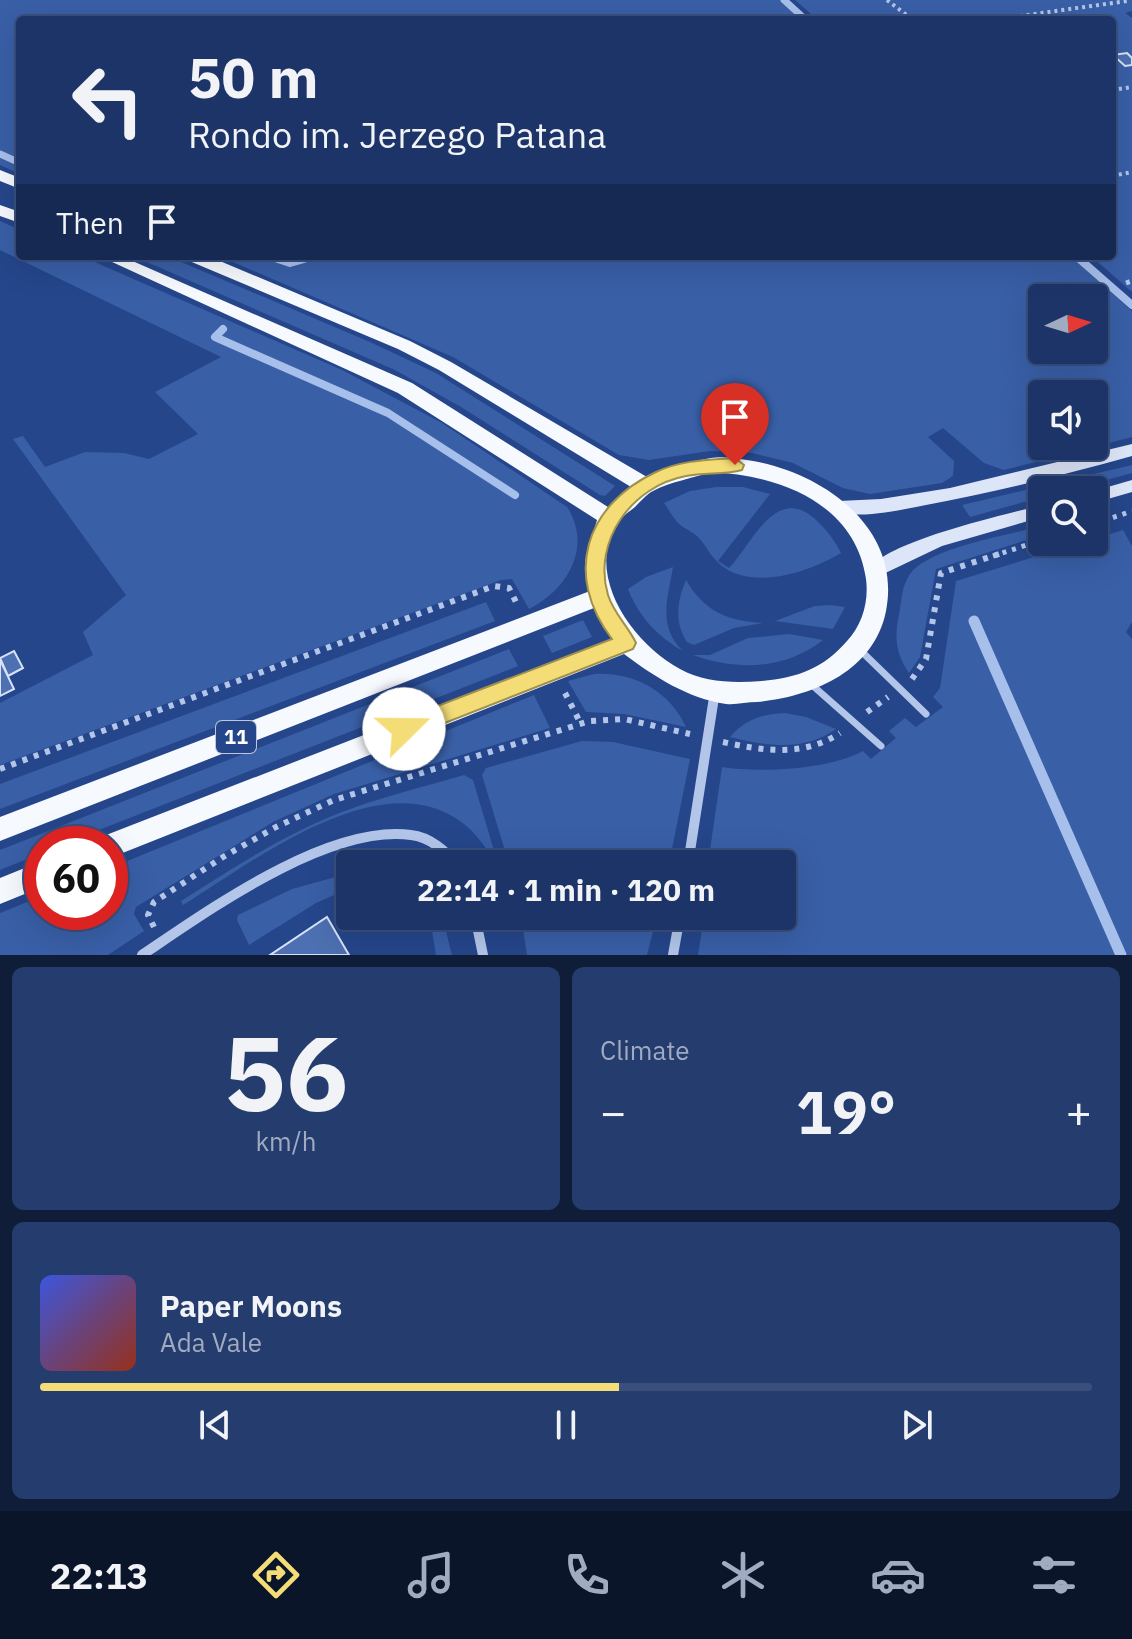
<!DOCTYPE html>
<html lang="en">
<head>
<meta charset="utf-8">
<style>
	:root { --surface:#1c3468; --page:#253c6e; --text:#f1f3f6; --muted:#a0aac0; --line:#3a4f7c; --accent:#f4dd77 }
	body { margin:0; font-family:"IBM Plex Sans",sans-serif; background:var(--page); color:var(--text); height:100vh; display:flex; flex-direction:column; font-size:30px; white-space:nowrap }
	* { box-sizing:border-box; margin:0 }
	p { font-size:26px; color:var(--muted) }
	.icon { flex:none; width:44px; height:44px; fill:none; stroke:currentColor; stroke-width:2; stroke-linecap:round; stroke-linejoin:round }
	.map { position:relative; height:955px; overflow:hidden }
	.drawer { display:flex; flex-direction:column; gap:12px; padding:12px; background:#0f1d39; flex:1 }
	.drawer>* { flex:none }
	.hud { position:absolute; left:16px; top:16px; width:1100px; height:244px; border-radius:8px; box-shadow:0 8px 32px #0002,0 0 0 2px var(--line); background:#1c3468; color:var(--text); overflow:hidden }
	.needle { width:52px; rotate:86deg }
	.controls { position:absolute; left:1028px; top:284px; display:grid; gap:16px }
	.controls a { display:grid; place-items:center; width:80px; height:80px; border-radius:8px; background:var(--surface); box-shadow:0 8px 32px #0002,0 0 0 2px var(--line); font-size:40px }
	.speed { position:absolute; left:24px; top:826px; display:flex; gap:16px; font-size:40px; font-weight:700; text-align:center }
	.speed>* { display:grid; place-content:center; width:104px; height:104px; border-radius:50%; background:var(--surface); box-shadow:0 8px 32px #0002,0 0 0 2px var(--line); line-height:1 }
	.speed .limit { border:12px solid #d22; background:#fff; color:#111 }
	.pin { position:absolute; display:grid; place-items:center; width:68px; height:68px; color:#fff; margin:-82px -34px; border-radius:50% 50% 50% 0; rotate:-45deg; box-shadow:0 0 8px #0007 }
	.pin .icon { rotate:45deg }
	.me { position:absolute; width:88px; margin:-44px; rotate:68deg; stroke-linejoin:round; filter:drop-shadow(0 0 6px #0008) }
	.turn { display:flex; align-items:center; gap:28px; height:168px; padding:0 40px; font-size:36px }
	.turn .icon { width:104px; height:104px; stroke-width:2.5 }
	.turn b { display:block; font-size:56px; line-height:68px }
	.then { display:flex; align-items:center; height:76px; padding:0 40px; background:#0003; gap:16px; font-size:30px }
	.big { font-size:60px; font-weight:700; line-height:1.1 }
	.drawer .card { flex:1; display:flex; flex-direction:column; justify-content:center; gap:12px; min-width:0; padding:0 28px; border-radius:12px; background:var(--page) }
	.drawer .dial { align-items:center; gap:0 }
	.dial b { font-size:104px; line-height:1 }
	.song { display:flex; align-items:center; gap:24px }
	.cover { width:96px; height:96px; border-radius:12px; background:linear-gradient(135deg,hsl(230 70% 55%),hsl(10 70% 35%)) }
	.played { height:8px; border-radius:4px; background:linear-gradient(90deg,var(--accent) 55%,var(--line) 55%) }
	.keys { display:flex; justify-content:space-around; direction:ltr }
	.heat { display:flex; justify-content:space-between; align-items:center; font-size:44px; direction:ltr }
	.drawer .tiles { flex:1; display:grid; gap:12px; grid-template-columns:1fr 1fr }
	.card:last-child { grid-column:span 2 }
	.trip { position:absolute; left:336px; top:850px; width:460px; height:80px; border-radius:8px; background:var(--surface); box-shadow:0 8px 32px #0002,0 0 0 2px var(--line); font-weight:700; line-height:80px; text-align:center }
	.dock { display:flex; height:128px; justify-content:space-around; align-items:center; background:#0b152a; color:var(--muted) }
	.dock .icon { width:56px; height:56px }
	.dock .on { color:var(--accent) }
	.dock b { font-size:36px; color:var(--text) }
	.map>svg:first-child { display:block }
</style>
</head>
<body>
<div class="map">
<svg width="1132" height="955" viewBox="0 0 1132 955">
	<rect width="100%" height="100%" fill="#25468b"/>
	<path fill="#395fa7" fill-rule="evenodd" d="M0,0H780L803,20H20V174L0,165Z
		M795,0H1132V11L1125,13L1132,18V292L1091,256H1112V20H818Z
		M0,221L20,230V256H81L342,370L442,423L567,507C593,547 567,590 529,609L512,579L501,580L0,765V703L93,655L83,632L126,595L13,439L23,436L45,467L85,452L124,453L149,459L198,434L155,392L221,357L0,250Z
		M133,256H167L370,342L436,373L615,486L605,496L600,495L461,407L395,370Z
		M219,256H1070L1132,311V437L1004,470L984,463L943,428L928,437L954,461L953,476L942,483L870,494L843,488L793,463L752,453L710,451L649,460L619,455L453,357ZM1042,298H1094V350H1042ZM1042,394H1094V446H1042Z
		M1132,465V473L1069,490H1042V497L970,517L962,505Z
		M716,487H743L770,494L718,561L729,568C752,544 775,485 814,518C825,528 834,539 841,553C811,571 755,591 722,566C711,558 707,546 698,537C693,532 689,531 683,527C675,522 669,510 664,503L690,491Z
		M1042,526V535L936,569L920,657L909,673C896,654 894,638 899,615C902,600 901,587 910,574C930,547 1009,535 1042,526Z
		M1123,530L1132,546V622L1126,632L1132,639V955H698L704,916H782V864H708L722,767C760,773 828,770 863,751L871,759L896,738L889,731L905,718L916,727L943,707L933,697L940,688L956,581L1083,542H1094V539Z
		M673,567C668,598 657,626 683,651C657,636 639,617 628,589L646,577Z
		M686,580C704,611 727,621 763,623L734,628L694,645L687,642C674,622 677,601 686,580Z
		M486,602L495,621L0,809V784Z
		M830,605L845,607L833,629L775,621L815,606Z
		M583,620L592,637L552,653L543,636Z
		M789,634L823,640C784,670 738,671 693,655H710L748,638Z
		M509,649L518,666L63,844H42V853L0,870V850Z
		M594,674C633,672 669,690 686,727L624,714L586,712L568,681Z
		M534,695L550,728L334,794L273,822L136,907L134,914L144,931L108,955H0V913L42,896V912H110V868Z
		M785,713L806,717L836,729C804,752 766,746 730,737C745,719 762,714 785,713Z
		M582,741L613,742L690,759L669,864H509L482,775L486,768Z
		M464,775L473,780L498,864C485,848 476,831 457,819C376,765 251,863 183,905L181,901C236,866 291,830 353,808C389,795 427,786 464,775Z
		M350,873V888L316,903L249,945L237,920L238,915L292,889Z
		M414,916H442L452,955H436L432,931Z
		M521,916H657L647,955H527Z"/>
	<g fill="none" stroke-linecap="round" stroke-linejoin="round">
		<path stroke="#a7bfeb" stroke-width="7" d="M784,0L806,20
			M0,154L20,163"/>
		<path stroke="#a7bfeb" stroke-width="8" d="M269,256L290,263L304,259
			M1076,256L1132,305
			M223,329L215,337L388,413L515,495"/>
		<path stroke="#a7bfeb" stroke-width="11" d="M974,621L1121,955"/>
	</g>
	<path fill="#4d70b2" stroke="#d7e2f8" stroke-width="2" d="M1127,53L1132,58V65L1125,66L1113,55Z
		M14,651L23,668L8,676L0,658Z
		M0,660L14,689L0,696Z
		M327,917L349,955H270Z"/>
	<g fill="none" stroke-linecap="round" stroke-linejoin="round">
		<path stroke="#b3c6ea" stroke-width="4" stroke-dasharray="3 4" stroke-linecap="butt" d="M887,0L913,20
			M992,20L1127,1
			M1112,90L1132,87
			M1112,176L1132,172"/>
		<path stroke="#b3c6ea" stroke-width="5" stroke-dasharray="4 6" stroke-linecap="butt" d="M1126,283L1132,281
			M1094,524L1132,511
			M993,556L1042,540"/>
		<path stroke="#b3c6ea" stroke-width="6" stroke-dasharray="5 7" stroke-linecap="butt" d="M912,679L926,659L941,573L999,554
			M565,693L581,724
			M867,712L888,697
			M723,742C764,751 803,757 840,733
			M0,769L494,586L509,588L518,606
			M154,927L148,915L154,902L223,857L276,827L334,800L590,721L624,719L690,734"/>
		<path stroke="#b3c6ea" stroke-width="7" d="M860,650L926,714
			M812,685L881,746"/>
		<path stroke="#b3c6ea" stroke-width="10" d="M688,864L715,691
			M475,916L483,955
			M142,955C209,910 328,824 411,835C430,837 445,851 457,864
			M673,955L680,916"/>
		<path fill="#dde6f8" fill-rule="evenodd" d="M1132,444V456C1064,475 995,492 926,505C898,510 861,520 833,511L831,507L833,503L839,501L881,499L950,488Z
			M1132,480V492L1094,503V491Z
			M1042,505V517L942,546L877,577L871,575L868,570C886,541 1007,514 1042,505Z"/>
		<path fill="#f6f9fe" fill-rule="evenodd" d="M0,170L20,178V189L0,181Z
			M0,205L20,212V223L0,216Z
			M99,256H121L412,383L608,507L631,487L439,370L398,349L187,260L185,256H208L410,341L451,362L647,477C667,471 690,461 711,458C724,456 740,459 753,461C825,474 902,529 886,611C874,672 811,697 757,702C747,702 736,705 726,704C687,698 655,677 624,654L110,858V844H98L101,837L614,638L594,608L0,841V817L590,591L585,561L597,520L398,393ZM711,472C779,475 855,503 866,579C869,602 862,625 847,641C824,668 797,678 762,681C734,683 705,683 680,669C633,644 584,576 617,523C621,517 629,512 635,507C640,502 647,494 653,491C670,482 693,478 711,472Z
			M42,861V887L0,904V878Z"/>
	</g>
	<path fill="#f4dd77" stroke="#9f904d" stroke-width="2" d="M735,458L744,465L742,470C724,475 705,472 686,476C632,486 592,541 608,595C614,614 628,626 636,643L633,649L404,739L396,736L393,729L396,722L612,639C563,575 585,505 656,472C681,460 709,460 735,458Z"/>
	<g text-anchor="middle" stroke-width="8" stroke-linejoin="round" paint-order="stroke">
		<rect fill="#25468b" stroke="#bec8dc" stroke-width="2" x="216" y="721" width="40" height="32" rx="6"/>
		<g font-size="20" font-weight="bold" fill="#fff">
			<text x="236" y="744">11</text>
		</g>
	</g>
</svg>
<div class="controls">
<a><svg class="needle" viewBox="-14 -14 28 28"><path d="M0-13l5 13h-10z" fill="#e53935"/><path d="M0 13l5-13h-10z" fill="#a0aac0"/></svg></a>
<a><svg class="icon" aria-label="sound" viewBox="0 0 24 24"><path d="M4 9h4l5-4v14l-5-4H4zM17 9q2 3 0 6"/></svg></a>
<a><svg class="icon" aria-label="search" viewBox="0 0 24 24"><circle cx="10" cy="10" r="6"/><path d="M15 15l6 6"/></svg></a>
</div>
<div class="speed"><div class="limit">60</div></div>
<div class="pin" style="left:735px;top:465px;background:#d93025"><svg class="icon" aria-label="arrive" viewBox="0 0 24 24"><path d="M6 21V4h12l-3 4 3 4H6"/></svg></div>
<svg class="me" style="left:404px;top:729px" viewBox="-20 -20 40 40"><circle r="19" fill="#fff"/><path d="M0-13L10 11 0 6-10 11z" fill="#f4dd77"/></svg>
<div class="trip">22:14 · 1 min · 120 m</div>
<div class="hud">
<div class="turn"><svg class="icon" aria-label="left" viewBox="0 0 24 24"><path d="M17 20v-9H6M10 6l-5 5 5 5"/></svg><div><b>50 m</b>Rondo im. Jerzego Patana</div></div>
<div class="then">Then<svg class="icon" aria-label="arrive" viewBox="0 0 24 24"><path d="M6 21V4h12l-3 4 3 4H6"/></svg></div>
</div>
</div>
<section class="drawer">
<div class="tiles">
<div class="card dial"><b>56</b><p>km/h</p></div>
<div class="card"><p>Climate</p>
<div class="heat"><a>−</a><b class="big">19°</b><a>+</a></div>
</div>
<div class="card">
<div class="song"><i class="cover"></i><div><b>Paper Moons</b><p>Ada Vale</p></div></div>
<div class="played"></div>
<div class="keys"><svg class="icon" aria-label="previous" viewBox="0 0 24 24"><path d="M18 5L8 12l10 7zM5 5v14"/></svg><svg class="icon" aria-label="pause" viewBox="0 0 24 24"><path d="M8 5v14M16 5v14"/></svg><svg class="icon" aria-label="next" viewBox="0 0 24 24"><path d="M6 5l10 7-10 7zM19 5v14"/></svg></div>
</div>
</div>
</section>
<nav class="dock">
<b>22:13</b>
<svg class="icon on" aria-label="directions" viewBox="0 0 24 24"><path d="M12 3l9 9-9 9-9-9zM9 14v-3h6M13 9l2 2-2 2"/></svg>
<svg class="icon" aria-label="music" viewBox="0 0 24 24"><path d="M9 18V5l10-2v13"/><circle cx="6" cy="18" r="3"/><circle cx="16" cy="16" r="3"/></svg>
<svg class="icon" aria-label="phone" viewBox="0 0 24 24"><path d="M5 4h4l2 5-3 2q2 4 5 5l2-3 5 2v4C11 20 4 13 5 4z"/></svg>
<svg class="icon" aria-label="climate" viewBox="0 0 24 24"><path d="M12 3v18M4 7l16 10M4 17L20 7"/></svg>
<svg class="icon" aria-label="car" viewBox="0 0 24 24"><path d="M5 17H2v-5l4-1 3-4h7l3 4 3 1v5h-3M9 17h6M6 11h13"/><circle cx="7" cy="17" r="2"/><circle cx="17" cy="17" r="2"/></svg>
<svg class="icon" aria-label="filters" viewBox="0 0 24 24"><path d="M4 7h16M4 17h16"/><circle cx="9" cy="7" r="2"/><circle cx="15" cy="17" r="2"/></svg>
</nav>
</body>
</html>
